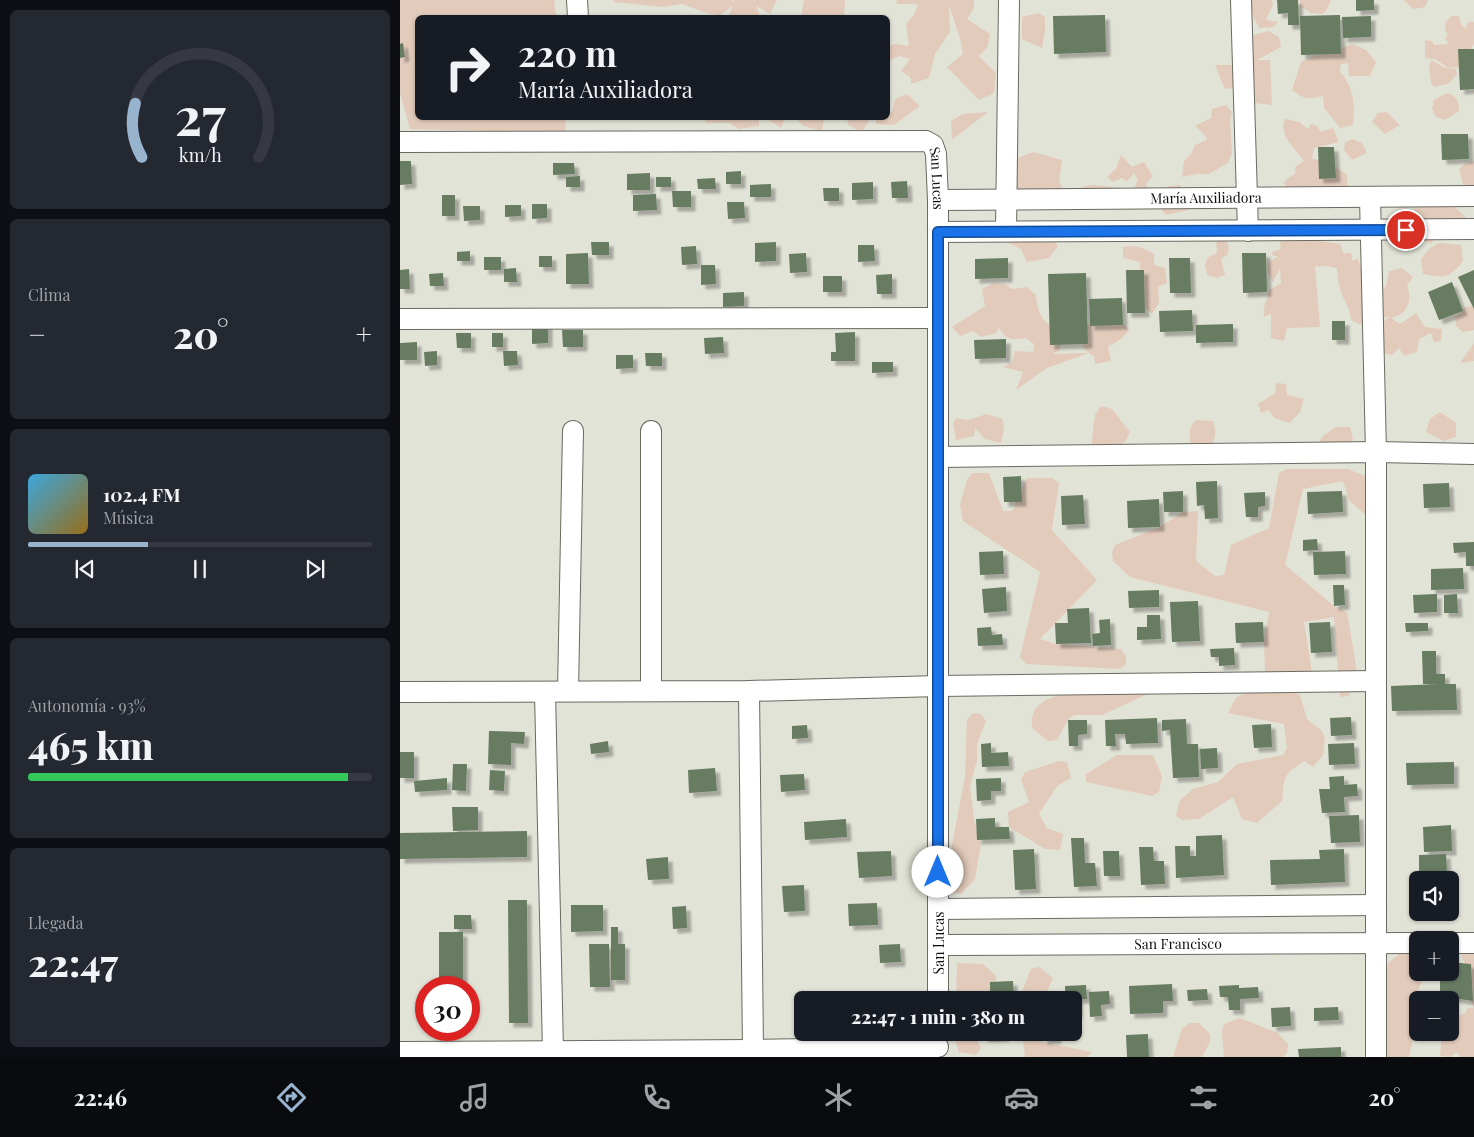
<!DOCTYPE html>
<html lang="es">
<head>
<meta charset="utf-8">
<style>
	:root { --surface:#171b24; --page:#242831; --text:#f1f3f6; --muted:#9ea1a6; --line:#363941; --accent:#97b3ce }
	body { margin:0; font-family:"Playfair Display",serif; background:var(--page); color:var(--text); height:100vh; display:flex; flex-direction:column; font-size:19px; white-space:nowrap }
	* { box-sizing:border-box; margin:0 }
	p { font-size:16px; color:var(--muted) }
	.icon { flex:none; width:28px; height:28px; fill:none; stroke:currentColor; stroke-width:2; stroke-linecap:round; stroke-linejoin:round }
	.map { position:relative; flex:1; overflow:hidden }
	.sheet { display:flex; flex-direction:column; gap:10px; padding:10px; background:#0d0f14; width:400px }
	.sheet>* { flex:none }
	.top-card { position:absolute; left:15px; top:15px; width:475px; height:105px; border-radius:8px; box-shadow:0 1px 4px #0004; background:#171b24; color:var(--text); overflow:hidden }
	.tools { position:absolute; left:1009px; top:871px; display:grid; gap:10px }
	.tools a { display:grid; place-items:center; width:50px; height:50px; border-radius:8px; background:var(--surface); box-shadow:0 1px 4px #0004; font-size:25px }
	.speed { position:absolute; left:15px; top:976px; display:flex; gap:10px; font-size:25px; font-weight:700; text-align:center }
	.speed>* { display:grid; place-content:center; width:65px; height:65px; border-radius:50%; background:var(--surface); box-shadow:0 1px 4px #0004; line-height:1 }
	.speed .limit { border:8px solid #d22; background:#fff; color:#111 }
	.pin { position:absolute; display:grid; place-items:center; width:42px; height:42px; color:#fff; margin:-21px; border:2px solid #fff; border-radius:50%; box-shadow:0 1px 5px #0007 }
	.me { position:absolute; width:55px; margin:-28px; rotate:0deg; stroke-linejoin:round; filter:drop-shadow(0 0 4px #0008) }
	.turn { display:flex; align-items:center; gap:18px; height:105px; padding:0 20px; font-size:22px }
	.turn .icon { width:65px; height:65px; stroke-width:2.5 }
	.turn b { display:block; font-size:35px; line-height:42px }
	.big { font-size:38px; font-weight:800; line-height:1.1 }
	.sheet .widget { flex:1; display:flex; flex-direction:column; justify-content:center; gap:8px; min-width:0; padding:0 18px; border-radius:8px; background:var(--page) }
	.sheet .dial { align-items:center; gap:0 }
	.dial svg { height:130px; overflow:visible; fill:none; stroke:var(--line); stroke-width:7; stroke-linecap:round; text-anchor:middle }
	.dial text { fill:var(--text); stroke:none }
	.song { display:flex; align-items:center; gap:15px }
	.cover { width:60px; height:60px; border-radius:8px; background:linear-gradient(135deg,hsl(200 70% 55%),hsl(40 70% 35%)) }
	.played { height:5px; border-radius:2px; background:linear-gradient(90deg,var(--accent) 35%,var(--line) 35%) }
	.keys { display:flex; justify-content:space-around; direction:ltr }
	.heat { display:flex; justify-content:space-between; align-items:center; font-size:28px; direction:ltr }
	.charge { height:8px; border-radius:4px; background:linear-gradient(90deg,#34c759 93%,var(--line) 0) }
	.trip { position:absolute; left:394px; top:991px; width:288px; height:50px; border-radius:8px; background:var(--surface); box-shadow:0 1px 4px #0004; font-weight:800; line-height:50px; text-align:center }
	.tabs { display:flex; height:80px; justify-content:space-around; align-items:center; background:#090b0e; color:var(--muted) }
	.tabs .icon { width:35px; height:35px }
	.tabs .on { color:var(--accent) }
	.tabs b { font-size:22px; color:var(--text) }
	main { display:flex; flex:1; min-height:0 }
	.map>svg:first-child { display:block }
</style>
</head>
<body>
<main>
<section class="sheet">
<div class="widget dial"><svg viewBox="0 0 100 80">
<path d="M14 69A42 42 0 1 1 86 69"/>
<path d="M14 69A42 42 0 0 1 10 36" stroke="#97b3ce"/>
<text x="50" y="56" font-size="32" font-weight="700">27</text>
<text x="50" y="72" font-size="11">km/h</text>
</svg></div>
<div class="widget"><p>Clima</p>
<div class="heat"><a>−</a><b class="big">20°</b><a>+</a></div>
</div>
<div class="widget">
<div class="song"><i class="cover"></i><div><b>102.4 FM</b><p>Música</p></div></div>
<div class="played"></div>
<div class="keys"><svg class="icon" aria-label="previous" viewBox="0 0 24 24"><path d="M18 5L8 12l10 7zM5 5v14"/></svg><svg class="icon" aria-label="pause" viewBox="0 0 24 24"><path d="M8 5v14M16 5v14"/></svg><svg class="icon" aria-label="next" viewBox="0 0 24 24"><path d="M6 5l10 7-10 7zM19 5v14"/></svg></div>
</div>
<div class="widget"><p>Autonomía · 93%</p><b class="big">465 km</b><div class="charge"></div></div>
<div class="widget"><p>Llegada</p><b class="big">22:47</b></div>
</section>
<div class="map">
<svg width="1074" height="1057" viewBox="0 0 1074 1057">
	<defs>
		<filter id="shadow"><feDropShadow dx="4.5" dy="4.5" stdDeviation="1" flood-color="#0004"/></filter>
	</defs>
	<rect width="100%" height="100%" fill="#e2e3d7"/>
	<path fill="#e2cbbb" d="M0,0H154L156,17L18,18V118H165L166,133L10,129L0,93Z
		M213,0H332L333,3L334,0H377L370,14L356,6L360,17L328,18L332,6L320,16L304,12L282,4L263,7L214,2Z
		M404,0H445L444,17H401Z
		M497,0H574V8L567,19L590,34L588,46L579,56L596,73L594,93L579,100L547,67L563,54L560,38L549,5L550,32L535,54L529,78L511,84V78L501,71L510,59L499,56L488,61V46L495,44L509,46L506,24L514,15L518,4H496Z
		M850,0H872L873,5L866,20L878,22L874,27L859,28L848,5Z
		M900,0H931L926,11L922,14L911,13L900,6Z
		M1003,0H1028L1025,7L1014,9Z
		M638,13L645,17V31L642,48L622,39V17Z
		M1051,16H1059L1061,24L1065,29L1069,22H1074V44L1069,51L1068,68L1047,67L1035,59L1025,58V40L1032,41L1034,45L1049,44L1045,39L1048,34L1045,31L1046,22Z
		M868,31L879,37L881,47L857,60H870L872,105L854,103L846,37Z
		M953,44L966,50L976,62L970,76H949L948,63L941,64L940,72C954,87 955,105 953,125L940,128L924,108L923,96C908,100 904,99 892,90L901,62L912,57Z
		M1032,60L1043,67L1056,69L1057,74L1048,84L1034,87L1031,83L1029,65Z
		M815,65H832L842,87L825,89Z
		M1047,93C1057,96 1059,101 1059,111L1045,120L1036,117L1032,108L1034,100Z
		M507,94L520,106L494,125L476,124V118H488V113L492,112L495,99Z
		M826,105L832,112L830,120L832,153L828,163L809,174H797L782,177L784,161L791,154L795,145L807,140L805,135L795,126L811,118L812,109Z
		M588,112L552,140L551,121L563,114Z
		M987,112L1000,125L985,134L972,122L978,113Z
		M304,118H359V126L339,129L329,123H306Z
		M366,118H385L381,128Z
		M396,118H424L422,131L403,126Z
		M447,118H470L467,125L461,132L448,125Z
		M885,119L899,122L908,129L911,124L917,126L921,132L933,128L939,142L914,148L912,159L928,161L947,175L948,196L895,206L884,183L888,178L895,174L896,166L904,161C896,148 878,136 885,119Z
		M952,139L962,143L967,153L952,160L944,150L945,142Z
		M633,152L662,160L659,181L666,196L609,204L615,159Z
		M721,155L732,167L744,162L753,176L746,184L748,187V192L733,191L738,180L735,176V173L727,181L722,178L713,182L707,177L716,169Z
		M1074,161V187L1063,184L1059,169L1065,164Z
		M693,185L722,188L727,192L698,202L681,187Z
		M781,185L783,197L791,201L788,210L766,215L759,207L762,192L769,186Z
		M1019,203H1050L1066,217L1036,228L1032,244L1019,239L1007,220Z
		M647,232L658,246L649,258L627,262L621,249L608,243Z
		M887,236L940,244L943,252L945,254L946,253H951L952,260L958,259L963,273L978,288L986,287L989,271L1002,268L1013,277L1007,285C1012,300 1009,314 991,318L1000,324L1016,313L1025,327L1042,329L1041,341L1034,342L1031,333L1019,339L1017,352L1004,356L999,348L992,355L973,351L969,336L985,320L990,317L970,318L969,324H959L951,320C950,309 947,306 943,297C939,289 938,279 937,269C926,264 924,268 915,266L920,327L887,328L884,341L871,338V314L864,317C862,305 868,301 869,290L881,283L880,269L873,282L867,272L868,263L878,256H873L872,252L881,249L879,238Z
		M816,238L827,240L829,248L828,254L821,259L825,275L817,278L807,275L805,266L807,258L817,253Z
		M1039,243L1061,245L1063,261C1049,279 1045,278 1023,274L1021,259L1030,248Z
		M730,246L740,247L754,254V265L765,268L767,283L758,287L759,303L752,314L739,302L740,262L723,258V247Z
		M594,283L605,284L612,289L627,287L636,295C638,317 643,322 662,332L660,350L652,354L689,353L684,349L677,330L710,314L726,326L729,330L721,339L708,347L711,361L695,364L694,356L689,353L647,368L616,390L623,372L603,367L612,362L615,351L633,352L634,344L626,338C612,340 606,341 599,327L596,333L581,337L573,331L560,336L552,327L585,306L582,289Z
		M1074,306V330L1063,332L1056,326L1055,317L1065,307Z
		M1074,343V361L1060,363Z
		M876,383L886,384L887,395L904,399L900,412L890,423L874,418L869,410L861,413L858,404L875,393Z
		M701,406L712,409L730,432C722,450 720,444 703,445C699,445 695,446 691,447L695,415Z
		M1040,412L1056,423V437L1044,441L1026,432L1030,419Z
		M586,414L603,419L604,429L601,443L585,439L575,428L574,436L556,440L553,423L556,418L569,420Z
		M796,420L813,421C816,430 816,436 812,446L791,445C789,434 788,428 796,420Z
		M936,427H950L953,439L940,451L916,446L924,435Z
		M887,469H948L965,476L977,498L970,519L949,500L943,481L903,489L885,565L934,606L947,612L957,672L949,696L940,697L934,617L904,622L913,678L865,672L864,642L869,612L730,577L713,561L712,553L715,545L760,527L783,512L798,511L796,561L815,576L824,575L831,545L869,528L879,473Z
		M572,473H589L603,511H612L627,478H652L659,483L652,530L697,580L640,639L656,644L721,649L726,656V664L720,669L626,664L620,657L640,572L563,521L560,505L567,480Z
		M885,689L900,695L907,719L922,731L925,739L923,755L913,767L905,761C882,775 885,776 882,801L857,823L842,819L833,797L799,819L782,820L776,816L780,800L793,789L818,782L837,764L883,755L887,748L884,724L828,713L836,698L851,690Z
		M670,692L750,693L702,715H674L668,720L657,740L648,741L632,728C629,702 650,698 670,692Z
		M573,713L581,714L586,721L577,744V761L570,785L574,820L581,844L575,879L561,894L553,892L546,876L565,777L567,720Z
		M717,755H753L762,776L759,792L752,796L686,782V774Z
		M659,761L667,762L671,778L657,786L639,814L647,828L663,834L660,850L645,849L609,827L608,812L629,802L621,780L625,772Z
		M1074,946V1057H1059V1055L1056,1053L1050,1057L1040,1056L1042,1033L1050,1032V1023L1058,1021L1060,1015L1064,1014L1068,1008H1073L1068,970L1061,955Z
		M1002,952H1017L1018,972L1025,973L1015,998V1030L1009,1057H979L987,1013L985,979L988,963Z
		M557,963L583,964L596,976C596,1003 576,1000 556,1000Z
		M639,967L653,978L643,1000H620L621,993L631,969Z
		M840,1018L878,1033L888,1044L887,1053L883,1057H824L822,1032L824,1024Z
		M790,1023H799L810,1034V1042L802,1057H773L782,1028Z
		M554,1033H574L581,1048L576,1055L559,1052L554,1037Z
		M622,1033H641L642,1042L692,1052L687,1057H625Z"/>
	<path fill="#677c62" filter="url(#shadow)" d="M877,0H898L899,25H888V13L878,14Z
		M956,0H974V10L956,11Z
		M705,15L706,52L654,54L653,16Z
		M940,15L941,54L901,55L900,16Z
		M971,16V37L943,38L942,17Z
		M3,43L5,57L0,58V44Z
		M1058,49H1074V89L1060,90Z
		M1041,134H1068L1069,159L1042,160Z
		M918,147H934L936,178L919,179Z
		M0,161H11L12,184L0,185Z
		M153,163H174L175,174L153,175Z
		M341,171V184H326V172Z
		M250,173V190H227V174Z
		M180,176V187H166V177Z
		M256,177H271V187H256Z
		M315,178L316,189H298L297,179Z
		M507,181L508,198H492L491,182Z
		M473,182V199L452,200V183Z
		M371,184V197H350V185Z
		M423,188H439V201H424Z
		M272,191H291V207H273Z
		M256,194L257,210L233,211V195Z
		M42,195H55V216H42Z
		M327,202H344L345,218L328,219Z
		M132,204H147V218L132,219Z
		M105,205H121V216L105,217Z
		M63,206H80V220L64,221Z
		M191,242H209V255H192Z
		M376,242V261L355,262V243Z
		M458,245H474L475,261L458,262Z
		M296,246L297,264L282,265L281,247Z
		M70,251V261H57V252Z
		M188,253L189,284H166V254Z
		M406,253L407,272L390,273L389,254Z
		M842,253H866L867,292L843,293Z
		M139,256H152V267H139Z
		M84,257H101V270H84Z
		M608,258V278L575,279V259Z
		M769,258H790L791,293H770Z
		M301,265H315L316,284L301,285Z
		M116,268L117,282H104V269Z
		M9,269L10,289H0V270Z
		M726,270H744L745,313H727Z
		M1074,270V309L1058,277Z
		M43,273L44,286H30L29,274Z
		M686,273L688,344L650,345L648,274Z
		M492,274V294H477L476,275Z
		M423,276H442V292H423Z
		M1052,282L1063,311L1039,320L1028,292Z
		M344,292V306L323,307V293Z
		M722,298L723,325L690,326L689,299Z
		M792,310L793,331L760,332L759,311Z
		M932,321H945V340H932Z
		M148,322V343L132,344V323Z
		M833,324V342L796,343V325Z
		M162,330H183V347H163Z
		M455,332V361H431V352H436L435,333Z
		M56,333H71V348H57Z
		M92,333H103V347H92Z
		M323,337L324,353L305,354L304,338Z
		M606,339V358L575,359L574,340Z
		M17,342V360H0V343Z
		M37,351V365L25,366L24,352Z
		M103,351H117L118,365L104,366Z
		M245,353H262V366H246Z
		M216,355H233V368L216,369Z
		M472,362H493V372L472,373Z
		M621,476L622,502H604L603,477Z
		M817,481L818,518L805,519L804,505L797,506L796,482Z
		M1049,483L1050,507L1024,508L1023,484Z
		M783,491V512H764L763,492Z
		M942,491L943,512L908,514L907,492Z
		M865,492V506L858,507V517H846L844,493Z
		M683,495L685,524L662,525L661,496Z
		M759,499L760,527L728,528L727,501Z
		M917,539L918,550L903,551V540Z
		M1074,542V566H1066V552L1054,553L1053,543Z
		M603,551L604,574L580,575L579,552Z
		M945,551L946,574L914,575L913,552Z
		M1063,568L1064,589L1031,590V569Z
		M933,585H944L945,605L934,606Z
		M606,587L607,611L584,613L582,589Z
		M759,590V607L729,608L728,591Z
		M1037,594V612L1014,613L1013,595Z
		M1057,594L1058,613H1044V595Z
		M798,601L800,641L772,642L770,602Z
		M689,608L691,643L656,644L655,623H668L667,609Z
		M747,615H760L761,639L737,640V627H747Z
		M710,619L711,645L693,646L692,634L700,633L699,620Z
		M863,622L864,642L836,643L835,623Z
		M930,622L932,652L911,653L909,623Z
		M1005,623H1028V631L1006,632Z
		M591,627L592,635L602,634L603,645L578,646L577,628Z
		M834,648L835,665L819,666V657H811L810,649Z
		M1022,651H1036V674H1045V684H1056L1057,710L992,711L991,686L1039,684H1023Z
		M951,717L952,735L931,736L930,718Z
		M757,718L758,743L726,744L725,734H715L716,746H706L705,720Z
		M786,719L787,744H798L799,777L773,778L770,730L762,731V720Z
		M668,720H687V734L678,735V746H669Z
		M871,724L872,747L854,748L852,725Z
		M407,725L408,738L392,739V726Z
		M89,731L125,732L124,744L111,743V765L88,764Z
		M208,741L209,752L191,754L190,744Z
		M591,743V753L608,752L609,766L582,767L581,744Z
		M954,743L955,764L929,765L928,744Z
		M817,748L818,768L801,769L800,749Z
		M0,752H14V778H0Z
		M1054,762V784L1007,785L1006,763Z
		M53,764H67L66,791L52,790Z
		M315,768L317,791L289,793L288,770Z
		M90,770L105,771L104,791L89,790Z
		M404,774L405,790L381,792L380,775Z
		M944,776V785L957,784L958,796L944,797L945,812L922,813L919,789H930L929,777Z
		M47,778V790L15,792L14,781Z
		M601,778V791H591V800L577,801L576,779Z
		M52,807H78V830L53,831Z
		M959,815L960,842L931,843L929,816Z
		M595,818V827H609L610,839L577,840L576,819Z
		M446,819L447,837L405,840L404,822Z
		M1051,825L1052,851L1024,852L1023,827Z
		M127,831V857L0,859V833Z
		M822,835L824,875L776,878L775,846H790V856H796V836Z
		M671,838H684L685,863H695L697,886L674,887Z
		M739,847H753L754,861H764L765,884L741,885Z
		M634,849L636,889L615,890L613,850Z
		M944,849L945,882L871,885L870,860L920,859L919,850Z
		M491,851L492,876L459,878L457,852Z
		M703,851H719L720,876H704Z
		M1046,854L1047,872L1019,873V855Z
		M268,857L269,879L248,880L246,859Z
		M404,885L405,911L384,912L382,886Z
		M108,900H127L128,1023H109Z
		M477,903L478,925L449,926L448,904Z
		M171,905H203V931L171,932Z
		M286,906L287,928L273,929L272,907Z
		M54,915H71L72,929H54Z
		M211,927H218V944H225V980H211Z
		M39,932H63V988H39Z
		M189,944H209L210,987H190Z
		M500,944L501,962L480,963L479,945Z
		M1050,962L1071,964L1073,1001L1040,996V972H1050Z
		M613,981L614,1000H590V982Z
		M772,984L773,1001H763V1013L730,1014L729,986Z
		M686,985L687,999H678V1013H672V1000H665V986Z
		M839,985V988L858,987L859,998L840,999V1010H829L828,997H820L819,986Z
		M807,989L808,1000L788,1001L787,990Z
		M709,991L710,1004L701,1005L702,1016L690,1017L689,992Z
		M1014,1001H1018V1032H1039V1034L1015,1035Z
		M890,1007L891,1026L872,1027L871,1008Z
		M938,1007L939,1020L914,1021V1008Z
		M584,1032H605V1037L584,1038Z
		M643,1032H657V1039L643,1040Z
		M748,1034L749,1057H727L726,1035Z
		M941,1047V1057H899L898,1049Z"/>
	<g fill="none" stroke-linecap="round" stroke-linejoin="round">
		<g stroke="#696a60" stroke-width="22">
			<g id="street">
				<path d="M177,0L178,18"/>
				<path d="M841,0L848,231"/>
				<path id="s1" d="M0,142L526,141L533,145L536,154L538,200V1000"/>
				<path d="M970,197L976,452V1057"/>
				<path id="s2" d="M538,200L1074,196"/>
				<path d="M606,231L609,0"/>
				<path d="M538,232L1074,229"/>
				<path d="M0,319L538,318"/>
				<path d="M539,457L976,452L1074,454"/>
				<path d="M168,691L173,431"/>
				<path d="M251,691V431"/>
				<path d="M349,691L353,1050"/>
				<path d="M0,692L349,691L539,686L976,681"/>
				<path d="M145,692L153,1051"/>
				<path d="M539,909L976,905"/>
				<path d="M1050,943H1074"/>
				<path id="s3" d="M539,945L1018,943"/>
				<path d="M0,1052L353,1050L538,1047"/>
			</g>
		</g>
		<use href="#street" stroke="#fff" stroke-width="20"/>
	</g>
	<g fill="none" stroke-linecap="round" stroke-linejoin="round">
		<g stroke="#114b97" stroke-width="12">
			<path id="route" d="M538,872V232L1006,230"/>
		</g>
		<use href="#route" stroke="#1a73e8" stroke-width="9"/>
	</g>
	<g text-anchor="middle" stroke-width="5" stroke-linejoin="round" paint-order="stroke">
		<g font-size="14" fill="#0e0e0a" stroke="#fff">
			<text dy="5" stroke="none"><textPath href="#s1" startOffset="568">San Lucas</textPath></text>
			<text dy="5" stroke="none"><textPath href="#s2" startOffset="268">María Auxiliadora</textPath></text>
			<text transform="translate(539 943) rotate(-90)" y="5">San Lucas</text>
			<text dy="5" stroke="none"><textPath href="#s3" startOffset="239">San Francisco</textPath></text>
		</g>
	</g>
</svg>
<div class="tools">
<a><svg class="icon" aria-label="sound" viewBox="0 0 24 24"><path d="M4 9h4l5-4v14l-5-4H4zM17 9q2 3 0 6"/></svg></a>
<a>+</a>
<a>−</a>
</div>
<div class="speed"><div class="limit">30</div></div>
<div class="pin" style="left:1006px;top:230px;background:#d93025"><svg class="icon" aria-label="arrive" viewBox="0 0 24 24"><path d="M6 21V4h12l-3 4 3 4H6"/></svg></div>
<svg class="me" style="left:538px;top:872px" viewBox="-20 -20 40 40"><circle r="19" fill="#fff"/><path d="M0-13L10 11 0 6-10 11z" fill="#1a73e8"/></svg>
<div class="trip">22:47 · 1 min · 380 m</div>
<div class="top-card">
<div class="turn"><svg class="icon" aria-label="right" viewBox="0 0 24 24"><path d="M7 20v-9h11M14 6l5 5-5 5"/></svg><div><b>220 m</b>María Auxiliadora</div></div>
</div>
</div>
</main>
<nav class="tabs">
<b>22:46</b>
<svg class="icon on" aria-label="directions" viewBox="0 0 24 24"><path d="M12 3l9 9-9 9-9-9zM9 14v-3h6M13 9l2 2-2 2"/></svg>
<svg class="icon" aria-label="music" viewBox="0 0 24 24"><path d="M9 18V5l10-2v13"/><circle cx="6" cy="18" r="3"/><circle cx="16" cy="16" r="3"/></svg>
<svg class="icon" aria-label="phone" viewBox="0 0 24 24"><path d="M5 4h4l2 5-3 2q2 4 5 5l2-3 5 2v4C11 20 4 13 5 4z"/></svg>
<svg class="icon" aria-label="climate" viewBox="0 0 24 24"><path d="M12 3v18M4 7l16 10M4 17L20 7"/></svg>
<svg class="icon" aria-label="car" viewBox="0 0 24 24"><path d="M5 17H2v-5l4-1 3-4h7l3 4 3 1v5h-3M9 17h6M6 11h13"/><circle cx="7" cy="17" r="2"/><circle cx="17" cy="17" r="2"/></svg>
<svg class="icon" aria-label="filters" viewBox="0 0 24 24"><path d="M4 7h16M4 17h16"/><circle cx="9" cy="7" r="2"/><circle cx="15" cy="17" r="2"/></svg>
<b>20°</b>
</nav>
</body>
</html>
